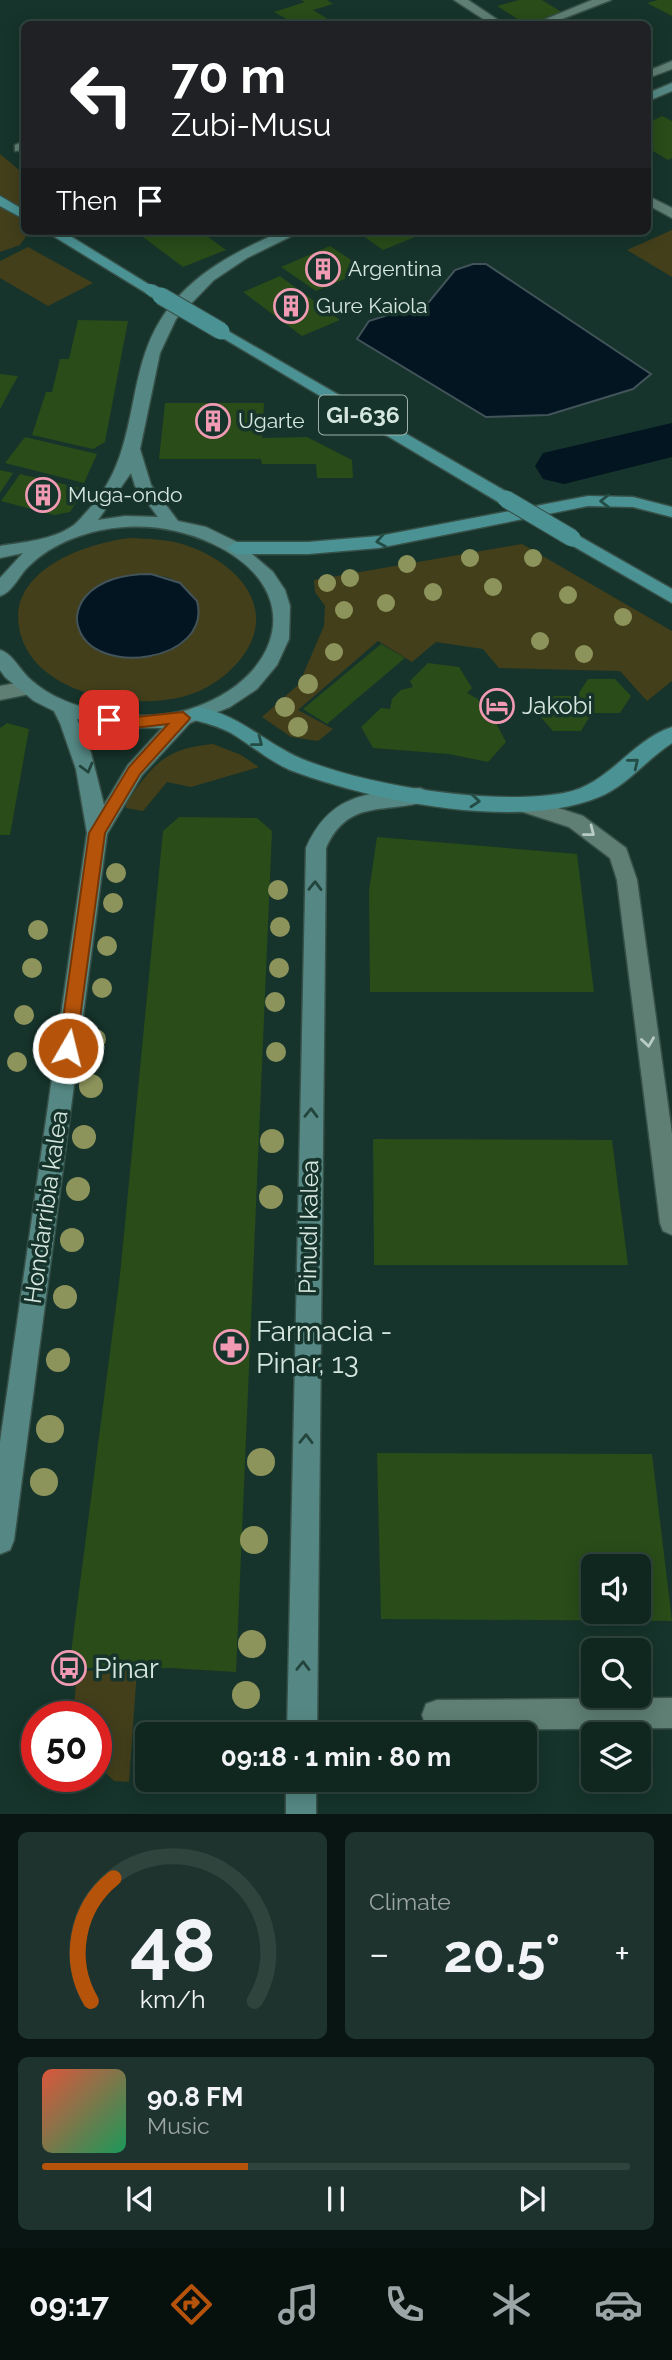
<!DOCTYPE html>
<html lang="en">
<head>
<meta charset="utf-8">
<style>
	:root { --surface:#102720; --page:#1e332d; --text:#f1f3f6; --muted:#9ca5a5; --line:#30443e; --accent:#b45309 }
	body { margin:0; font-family:Raleway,sans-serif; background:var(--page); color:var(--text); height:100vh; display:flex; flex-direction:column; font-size:26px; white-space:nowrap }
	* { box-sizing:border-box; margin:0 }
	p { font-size:23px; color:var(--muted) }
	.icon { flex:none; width:38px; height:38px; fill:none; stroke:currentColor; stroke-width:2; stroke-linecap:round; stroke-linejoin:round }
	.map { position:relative; height:1814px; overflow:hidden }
	.side { display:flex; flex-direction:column; gap:18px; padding:18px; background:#091512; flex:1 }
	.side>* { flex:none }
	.guide { position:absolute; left:21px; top:21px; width:630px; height:214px; border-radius:10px; box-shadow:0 4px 18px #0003,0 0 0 2px var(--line); background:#202124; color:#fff; overflow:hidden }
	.controls { position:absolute; left:581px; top:1554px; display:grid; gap:14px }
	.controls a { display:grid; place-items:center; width:70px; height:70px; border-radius:10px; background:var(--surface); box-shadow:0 4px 18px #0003,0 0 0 2px var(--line); font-size:35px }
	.speed { position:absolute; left:21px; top:1701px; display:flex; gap:14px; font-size:35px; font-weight:700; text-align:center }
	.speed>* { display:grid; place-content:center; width:91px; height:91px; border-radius:50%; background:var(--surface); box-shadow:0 4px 18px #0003,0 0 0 2px var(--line); line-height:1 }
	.speed .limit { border:10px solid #d22; background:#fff; color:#111 }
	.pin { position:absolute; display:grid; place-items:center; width:60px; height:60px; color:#fff; margin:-30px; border-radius:14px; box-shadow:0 4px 10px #0006 }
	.me { position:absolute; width:77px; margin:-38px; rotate:8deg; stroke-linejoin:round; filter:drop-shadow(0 0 5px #0008) }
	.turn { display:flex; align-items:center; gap:24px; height:147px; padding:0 35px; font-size:32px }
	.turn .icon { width:91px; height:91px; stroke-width:2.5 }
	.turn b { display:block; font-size:49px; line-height:60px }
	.then { display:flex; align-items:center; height:66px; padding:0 35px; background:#0003; gap:14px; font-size:26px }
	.big { font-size:52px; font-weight:700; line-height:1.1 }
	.side .card { flex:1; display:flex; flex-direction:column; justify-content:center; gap:10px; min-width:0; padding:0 24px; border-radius:10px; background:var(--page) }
	.side .dial { align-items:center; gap:0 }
	.dial svg { height:182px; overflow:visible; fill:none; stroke:var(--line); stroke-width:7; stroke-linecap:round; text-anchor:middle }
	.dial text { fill:var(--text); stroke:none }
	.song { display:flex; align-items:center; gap:21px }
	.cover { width:84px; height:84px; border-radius:10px; background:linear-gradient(135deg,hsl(10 70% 55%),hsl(150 70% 35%)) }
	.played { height:7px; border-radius:4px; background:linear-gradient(90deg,var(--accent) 35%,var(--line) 35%) }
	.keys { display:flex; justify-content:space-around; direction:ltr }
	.heat { display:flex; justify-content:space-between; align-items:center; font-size:38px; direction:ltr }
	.side .tiles { flex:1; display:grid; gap:18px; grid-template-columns:1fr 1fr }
	.card:last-child { grid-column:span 2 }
	.trip { position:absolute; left:135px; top:1722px; width:402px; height:70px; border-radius:10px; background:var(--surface); box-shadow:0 4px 18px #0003,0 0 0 2px var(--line); font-weight:700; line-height:70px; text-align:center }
	.tabs { display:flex; height:112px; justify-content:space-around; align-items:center; background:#06100d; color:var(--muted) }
	.tabs .icon { width:49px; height:49px }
	.tabs .current { color:var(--accent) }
	.tabs b { font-size:32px; color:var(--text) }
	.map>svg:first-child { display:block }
</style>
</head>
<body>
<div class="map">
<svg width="672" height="1814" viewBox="0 0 672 1814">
	<rect width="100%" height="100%" fill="#16342b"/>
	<path fill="#433f1b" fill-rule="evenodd" d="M0,154L24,174V231H30L20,245L0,252Z
		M672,230V277L627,250Z
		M28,247L93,283L48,306L0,278V261Z
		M130,538C148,539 165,539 182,544C232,559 280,604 243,656C228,676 206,691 182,697C129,710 30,694 19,627C9,570 86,543 130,538ZM140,574C159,574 181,577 192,596C226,654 105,683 78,629L108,581Z
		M522,544L672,631V681L647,701L620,671L499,668L483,649L436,642L412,662L378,641L298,710L333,729L318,741L291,737L262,717L299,684L324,626L325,606L315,592L314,580Z
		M213,744L241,755L259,767L191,787L167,782L143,811L126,808V803C154,764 163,749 213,744Z
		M137,1670L129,1782L114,1781L96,1763V1717H73L77,1671Z"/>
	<path fill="#031521" stroke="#42545a" stroke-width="2" d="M473,264H486L651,374L633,389L548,415L486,417L357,339L369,321L429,302L455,270Z
		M151,574L180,583L197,601C213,662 92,679 78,626C75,616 79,604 86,596C102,578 127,574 151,574Z"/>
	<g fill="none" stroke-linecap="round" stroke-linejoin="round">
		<path fill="#031521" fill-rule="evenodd" d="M672,423V457L564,484L543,479L535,466L543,453Z"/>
	</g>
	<path fill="#294c19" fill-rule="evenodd" d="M301,0H327L333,4L313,10L331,21L320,24H295L274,12L305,2Z
		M519,0H542L563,13L525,24L497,6Z
		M658,0H672V16L647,3Z
		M662,116L672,121V158L668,160L648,148V123Z
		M157,231H200L226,250L183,267L143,237Z
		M356,231H430L383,250Z
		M330,246L366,270L316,291L281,267Z
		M280,276L340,320L302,336L243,292Z
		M78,320L128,321L105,442L93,449L32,435L46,392H52L60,359H69Z
		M0,374L18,376L0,409Z
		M165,403H264L262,438L307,437L352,460L353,478H317L316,464H262L261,459H159Z
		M25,437L97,454L84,483L5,463Z
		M0,470L13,473L0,493Z
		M20,474L85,489L70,512L54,515L1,501Z
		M381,644L405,658L327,724L303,709Z
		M428,663L459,667L472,688L467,693L478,699L485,718L495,721L506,742L488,762L449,754L373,748L361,727L381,708L390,709L392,699L401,690L413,687L410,681Z
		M588,679H615L631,696L620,713H592L581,731H553L537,713L549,696H577Z
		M7,723L29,729L10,835H0V728Z
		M179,817L257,818L272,831L236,1672L170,1668H69L120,1275L163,831Z
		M377,837L577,854L594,992H370L369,891Z
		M373,1139L612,1140L628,1265H374Z
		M377,1453L652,1454L672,1621L381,1619ZM593,1566H639V1612H593Z"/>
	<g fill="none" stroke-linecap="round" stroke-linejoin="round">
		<g stroke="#375048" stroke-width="3">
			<path id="lane" d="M672,61V69L648,78V71Z
				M24,141V150L15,151V145Z
				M672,1698V1728L437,1730L426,1726L422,1715L426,1704L437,1700Z"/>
		</g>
		<g stroke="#375048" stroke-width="3">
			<path id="street" d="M454,0H468L504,24H491Z
				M592,0H611L549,24H534Z
				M648,196L672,208V218L648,205Z
				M28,681L35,683L37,688L35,693L0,700V686Z
				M527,798L583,816L626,848L637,880L672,1134V1235L663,1231L660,1223L617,880L610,858L569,827L520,811L517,806L520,801Z"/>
		</g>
		<g stroke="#375048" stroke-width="3">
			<path id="secondary" d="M672,83V91L648,101V93Z
				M283,231H302L247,258L214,280L176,319L160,353L140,449L151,485L178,521L206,527L239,543L273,572L285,590L290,606L289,639L277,665L257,689L230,707L190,723L142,775L107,834L14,1540L10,1550L0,1554V1442L87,833L76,769L60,723L54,711L34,701L5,677L0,670V650C12,653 20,670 30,679C52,699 82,709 112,713C137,717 165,717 190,709C281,680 310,590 213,544C185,531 156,525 125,527C91,529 53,542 29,566C19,575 13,592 0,596V578L23,553L0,558V546C24,542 51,540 71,527C78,523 84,514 90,508C142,450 123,376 163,316C191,274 238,250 283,231ZM131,473L135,486L158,517L125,516L98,520ZM77,719L113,727L162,728L128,765L104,805L91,753Z
				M420,788L427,791L430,796L427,801C386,814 348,798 326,848L317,1734H287L306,848C330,794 366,793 420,788Z
				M286,1780H316V1814H286Z"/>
		</g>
		<g stroke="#375048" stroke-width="3">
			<path id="primary" d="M0,196L24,210V219L0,206Z
				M45,231H62L158,290L156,293H146Z
				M221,327L512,495L514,499L512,503H500L216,334L214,331Z
				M588,496L633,497L672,507V517L633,507L588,506L379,548L308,554H236L227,548L236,542H308L379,536Z
				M572,532L672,589V603L566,542L564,538Z
				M198,707C241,715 264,743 302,759C369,786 493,806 564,793C609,785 631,740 672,727V743C647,759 627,786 599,797C517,831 372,801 290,770C269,761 251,745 231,733C218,726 205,723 191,719L189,714L191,709Z"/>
		</g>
		<use href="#lane" fill="#5f7f74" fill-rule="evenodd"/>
		<use href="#street" fill="#5f7f74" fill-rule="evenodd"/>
		<use href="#secondary" fill="#558884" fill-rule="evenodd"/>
		<use href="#primary" fill="#4b9294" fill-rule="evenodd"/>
		<g stroke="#375048" stroke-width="14" stroke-linecap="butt">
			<path id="primary-bridge-far1" d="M151,290L164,297"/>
		</g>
		<g stroke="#375048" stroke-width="19" stroke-linecap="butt">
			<path id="primary-bridge" d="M161,296L221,331
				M506,499L572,538"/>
		</g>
		<use href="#primary-bridge-far1" stroke="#4b9294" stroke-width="12"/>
		<use href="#primary-bridge" stroke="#4b9294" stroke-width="17"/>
	</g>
	<g fill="#8d945b">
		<circle cx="470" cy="558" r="9"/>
		<circle cx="533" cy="558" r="9"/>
		<circle cx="407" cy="564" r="9"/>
		<circle cx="350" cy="578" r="9"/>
		<circle cx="327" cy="583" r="9"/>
		<circle cx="493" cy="587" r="9"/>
		<circle cx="433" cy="592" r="9"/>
		<circle cx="568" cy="595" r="9"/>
		<circle cx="386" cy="603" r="9"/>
		<circle cx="344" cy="610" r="9"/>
		<circle cx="623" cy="617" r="9"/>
		<circle cx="540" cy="641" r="9"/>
		<circle cx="334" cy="652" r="9"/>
		<circle cx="584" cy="654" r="9"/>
		<circle cx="308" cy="684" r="10"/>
		<circle cx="285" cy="707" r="10"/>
		<circle cx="298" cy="727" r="10"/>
		<circle cx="116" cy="873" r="10"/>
		<circle cx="278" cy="890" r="10"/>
		<circle cx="113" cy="903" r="10"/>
		<circle cx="280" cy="927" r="10"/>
		<circle cx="38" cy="930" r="10"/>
		<circle cx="107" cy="946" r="10"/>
		<circle cx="32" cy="968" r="10"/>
		<circle cx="279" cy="968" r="10"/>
		<circle cx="102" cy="988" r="10"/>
		<circle cx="275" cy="1002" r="10"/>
		<circle cx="24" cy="1015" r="10"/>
		<circle cx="96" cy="1039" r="10"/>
		<circle cx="276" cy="1052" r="10"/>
		<circle cx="17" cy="1062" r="10"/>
		<circle cx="91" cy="1086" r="12"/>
		<circle cx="84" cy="1137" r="12"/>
		<circle cx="272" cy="1141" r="12"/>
		<circle cx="78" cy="1189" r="12"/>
		<circle cx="271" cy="1197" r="12"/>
		<circle cx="72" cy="1240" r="12"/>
		<circle cx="65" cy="1297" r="12"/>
		<circle cx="58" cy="1360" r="12"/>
		<circle cx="50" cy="1429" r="14"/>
		<circle cx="261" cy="1462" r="14"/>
		<circle cx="44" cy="1482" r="14"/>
		<circle cx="254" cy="1540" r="14"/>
		<circle cx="252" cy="1644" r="14"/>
		<circle cx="246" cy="1695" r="14"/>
	</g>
	<defs><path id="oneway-chevron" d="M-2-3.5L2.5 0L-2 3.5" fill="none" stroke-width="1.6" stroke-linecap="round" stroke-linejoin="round" transform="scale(1.75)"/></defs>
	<g stroke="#234c45">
		<use href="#oneway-chevron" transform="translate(605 501) rotate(179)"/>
		<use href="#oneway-chevron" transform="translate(381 541) rotate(170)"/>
		<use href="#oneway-chevron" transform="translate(258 742) rotate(38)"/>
		<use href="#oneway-chevron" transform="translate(634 763) rotate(-39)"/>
		<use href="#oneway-chevron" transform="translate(475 801) rotate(5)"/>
	</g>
	<g stroke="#23453d">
		<use href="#oneway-chevron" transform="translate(87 768) rotate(75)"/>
		<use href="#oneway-chevron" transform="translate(315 886) rotate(-89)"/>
		<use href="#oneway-chevron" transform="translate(311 1113) rotate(-89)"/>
		<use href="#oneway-chevron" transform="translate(306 1439) rotate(-89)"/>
		<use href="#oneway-chevron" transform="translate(303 1666) rotate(-89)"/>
	</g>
	<g stroke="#b8ccc4">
		<use href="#oneway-chevron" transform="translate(590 832) rotate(38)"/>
		<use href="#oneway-chevron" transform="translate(648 1042) rotate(82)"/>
	</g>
	<path fill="#b45309" stroke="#753606" stroke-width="2" d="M183,712L190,718L188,721L140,774L105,833L76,1048L74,1053L68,1055L62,1053L59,1048L89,833L129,767L168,724C153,726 113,733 102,720L109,715L136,717Z"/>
	<defs>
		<g id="building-ring" transform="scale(1.75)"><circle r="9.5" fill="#16342b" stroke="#f19ab4" stroke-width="1.5"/><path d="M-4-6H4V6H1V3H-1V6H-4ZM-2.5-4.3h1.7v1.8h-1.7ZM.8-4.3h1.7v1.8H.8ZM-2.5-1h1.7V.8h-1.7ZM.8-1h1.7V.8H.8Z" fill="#f19ab4"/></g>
		<g id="hotel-ring" transform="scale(1.75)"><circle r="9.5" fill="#16342b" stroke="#f19ab4" stroke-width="1.5"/><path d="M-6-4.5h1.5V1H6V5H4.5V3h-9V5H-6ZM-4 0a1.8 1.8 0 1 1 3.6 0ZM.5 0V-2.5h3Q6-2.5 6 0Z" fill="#f19ab4"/></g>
		<g id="pharmacy-ring" transform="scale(1.75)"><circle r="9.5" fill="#16342b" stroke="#f19ab4" stroke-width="1.5"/><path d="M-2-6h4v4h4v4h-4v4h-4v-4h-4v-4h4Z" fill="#f19ab4"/></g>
		<g id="bus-ring" transform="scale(1.75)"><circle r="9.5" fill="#16342b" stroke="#f19ab4" stroke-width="1.5"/><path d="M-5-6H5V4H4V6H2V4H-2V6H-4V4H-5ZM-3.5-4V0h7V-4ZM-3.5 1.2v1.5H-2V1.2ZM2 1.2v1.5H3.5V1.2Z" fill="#f19ab4"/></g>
	</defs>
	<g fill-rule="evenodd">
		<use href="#building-ring" x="323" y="269"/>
		<use href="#building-ring" x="291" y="306"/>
		<use href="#building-ring" x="213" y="421"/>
		<use href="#building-ring" x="43" y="495"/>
		<use href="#hotel-ring" x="497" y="706"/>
		<use href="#pharmacy-ring" x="231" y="1347"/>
		<use href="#bus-ring" x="69" y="1668"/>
	</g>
	<g text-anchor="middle" stroke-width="7" stroke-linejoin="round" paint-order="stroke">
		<g font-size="21" fill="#d5e6df" stroke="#16342b" text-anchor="start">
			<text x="348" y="276">Argentina</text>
			<text x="316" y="313">Gure Kaiola</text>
			<text x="238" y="428">Ugarte</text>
			<text x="68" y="502">Muga-ondo</text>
		</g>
		<rect fill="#16342b" stroke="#9cb1a9" stroke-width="2" x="319" y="395.5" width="88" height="39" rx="5"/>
		<g font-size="23" font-weight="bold" fill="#d5e6df">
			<text x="363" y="423">GI-636</text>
		</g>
		<g font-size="24" fill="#d5e6df" stroke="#16342b" text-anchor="start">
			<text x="522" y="714">Jakobi</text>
		</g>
		<g font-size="24" fill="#d5e6df" stroke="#16342b">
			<text transform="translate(46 1207) rotate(-82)" y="8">Hondarribia kalea</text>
			<text transform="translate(309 1227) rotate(-89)" y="8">Pinudi kalea</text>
		</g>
		<g font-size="28" fill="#d5e6df" stroke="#16342b" text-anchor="start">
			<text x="256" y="1341">Farmacia -<tspan x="256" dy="32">Pinar, 13</tspan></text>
			<text x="94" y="1678">Pinar</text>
		</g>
	</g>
</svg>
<div class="controls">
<a><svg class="icon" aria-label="sound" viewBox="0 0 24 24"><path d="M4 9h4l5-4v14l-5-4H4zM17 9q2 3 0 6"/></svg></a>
<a><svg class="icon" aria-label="search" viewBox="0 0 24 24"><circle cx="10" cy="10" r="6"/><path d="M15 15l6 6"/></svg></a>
<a><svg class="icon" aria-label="layers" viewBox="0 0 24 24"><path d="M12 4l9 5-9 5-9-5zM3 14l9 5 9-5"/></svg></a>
</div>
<div class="speed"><div class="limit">50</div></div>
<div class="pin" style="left:109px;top:720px;background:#d93025"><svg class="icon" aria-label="arrive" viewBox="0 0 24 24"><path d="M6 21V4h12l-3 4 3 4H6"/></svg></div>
<svg class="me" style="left:68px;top:1048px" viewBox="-20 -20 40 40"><circle r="17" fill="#b45309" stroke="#fff" stroke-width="3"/><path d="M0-11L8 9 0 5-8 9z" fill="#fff"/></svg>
<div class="trip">09:18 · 1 min · 80 m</div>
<div class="guide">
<div class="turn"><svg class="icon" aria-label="left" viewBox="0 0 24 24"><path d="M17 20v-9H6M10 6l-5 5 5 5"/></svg><div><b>70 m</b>Zubi-Musu</div></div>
<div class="then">Then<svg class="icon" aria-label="arrive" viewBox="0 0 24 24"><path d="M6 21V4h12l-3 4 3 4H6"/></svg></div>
</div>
</div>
<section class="side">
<div class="tiles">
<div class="card dial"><svg viewBox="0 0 100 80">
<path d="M14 69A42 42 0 1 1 86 69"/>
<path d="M14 69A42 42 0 0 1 24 15" stroke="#b45309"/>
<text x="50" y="56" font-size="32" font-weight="700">48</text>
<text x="50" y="72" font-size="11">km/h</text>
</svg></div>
<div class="card"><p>Climate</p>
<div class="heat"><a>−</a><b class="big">20.5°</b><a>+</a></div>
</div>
<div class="card">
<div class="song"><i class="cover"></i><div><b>90.8 FM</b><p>Music</p></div></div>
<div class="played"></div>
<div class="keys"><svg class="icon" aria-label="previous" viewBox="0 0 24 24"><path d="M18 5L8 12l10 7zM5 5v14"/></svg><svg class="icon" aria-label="pause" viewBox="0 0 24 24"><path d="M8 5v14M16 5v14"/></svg><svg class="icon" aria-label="next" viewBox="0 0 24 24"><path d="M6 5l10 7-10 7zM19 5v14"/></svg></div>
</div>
</div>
</section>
<nav class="tabs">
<b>09:17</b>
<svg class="icon current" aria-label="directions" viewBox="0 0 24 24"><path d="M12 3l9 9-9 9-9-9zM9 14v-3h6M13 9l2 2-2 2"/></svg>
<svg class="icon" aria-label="music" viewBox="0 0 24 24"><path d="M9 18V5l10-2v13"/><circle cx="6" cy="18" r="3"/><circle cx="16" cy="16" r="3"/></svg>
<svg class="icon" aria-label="phone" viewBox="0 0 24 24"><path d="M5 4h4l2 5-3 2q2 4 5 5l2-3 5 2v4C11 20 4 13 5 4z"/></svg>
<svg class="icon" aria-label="climate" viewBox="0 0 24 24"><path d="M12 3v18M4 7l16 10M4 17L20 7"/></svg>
<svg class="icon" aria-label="car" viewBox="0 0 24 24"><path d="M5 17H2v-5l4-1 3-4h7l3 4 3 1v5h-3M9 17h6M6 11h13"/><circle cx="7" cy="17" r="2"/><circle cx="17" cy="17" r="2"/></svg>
</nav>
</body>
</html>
